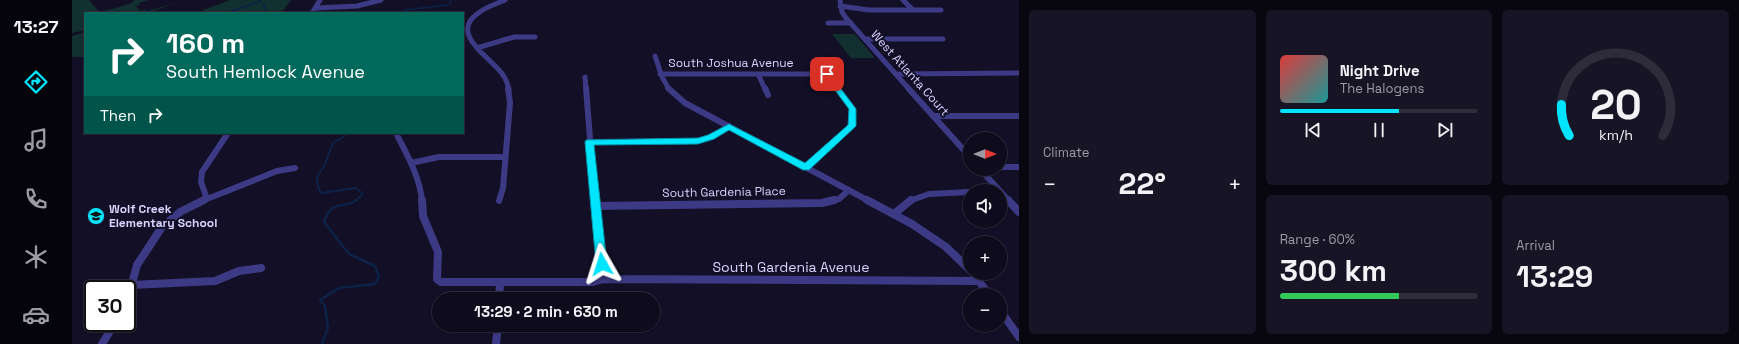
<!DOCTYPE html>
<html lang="en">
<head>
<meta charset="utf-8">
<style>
	:root { --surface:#0e0b1c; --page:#171425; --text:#f1f3f6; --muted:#9b9ba3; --line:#2e2b3b; --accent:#00e5ff }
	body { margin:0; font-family:"Space Grotesk",sans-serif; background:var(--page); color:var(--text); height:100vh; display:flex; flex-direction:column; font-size:15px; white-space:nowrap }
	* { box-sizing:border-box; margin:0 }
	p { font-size:13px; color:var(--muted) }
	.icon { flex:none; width:22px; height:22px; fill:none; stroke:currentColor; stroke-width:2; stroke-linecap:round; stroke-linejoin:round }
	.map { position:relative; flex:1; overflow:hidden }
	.sheet { display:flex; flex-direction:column; gap:10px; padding:10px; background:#08060f; width:720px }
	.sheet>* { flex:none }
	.banner { position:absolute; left:12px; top:12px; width:380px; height:122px; border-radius:0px; box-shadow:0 1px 3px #0004,0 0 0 1px var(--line); background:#00695c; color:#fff; overflow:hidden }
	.needle { width:26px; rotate:90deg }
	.buttons { position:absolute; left:891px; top:132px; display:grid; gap:8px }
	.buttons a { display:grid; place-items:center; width:44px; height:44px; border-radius:50%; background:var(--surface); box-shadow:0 1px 3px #0004,0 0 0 1px var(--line); font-size:20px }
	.speed { position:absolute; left:12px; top:280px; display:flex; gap:8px; font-size:20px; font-weight:700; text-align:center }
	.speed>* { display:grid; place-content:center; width:52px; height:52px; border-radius:50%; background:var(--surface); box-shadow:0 1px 3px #0004,0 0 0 1px var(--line); line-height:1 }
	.speed .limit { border:2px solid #111; border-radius:6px; background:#fff; color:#111 }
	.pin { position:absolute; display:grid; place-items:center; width:34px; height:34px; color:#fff; margin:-17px; border-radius:8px; box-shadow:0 2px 6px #0006 }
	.me { position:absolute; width:44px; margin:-22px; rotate:354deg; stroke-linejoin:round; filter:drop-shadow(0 0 3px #0008) }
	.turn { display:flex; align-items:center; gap:14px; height:84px; padding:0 16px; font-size:18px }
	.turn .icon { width:52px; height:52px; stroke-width:2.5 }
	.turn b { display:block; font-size:28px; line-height:34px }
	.then { display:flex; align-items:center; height:38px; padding:0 16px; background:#0003; gap:8px; font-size:15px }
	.big { font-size:30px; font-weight:700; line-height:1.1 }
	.sheet .tile { flex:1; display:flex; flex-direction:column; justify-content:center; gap:6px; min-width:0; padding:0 14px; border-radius:6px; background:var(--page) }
	.sheet .dial { align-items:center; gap:0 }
	.dial svg { height:104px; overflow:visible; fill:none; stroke:var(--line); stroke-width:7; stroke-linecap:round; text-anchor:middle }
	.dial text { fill:var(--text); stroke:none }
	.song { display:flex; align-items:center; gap:12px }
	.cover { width:48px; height:48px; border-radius:6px; background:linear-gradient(135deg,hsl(0 70% 55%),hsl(180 70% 35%)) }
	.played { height:4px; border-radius:2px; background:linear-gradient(90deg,var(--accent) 60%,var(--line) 60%) }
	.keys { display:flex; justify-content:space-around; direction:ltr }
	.heat { display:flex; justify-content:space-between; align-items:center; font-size:22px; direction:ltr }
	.charge { height:6px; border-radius:3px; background:linear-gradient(90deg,#34c759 60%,var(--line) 0) }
	.sheet .tiles { flex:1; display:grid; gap:10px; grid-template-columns:repeat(3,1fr) }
	.tile:first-child { grid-row:span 2 }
	.trip { position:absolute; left:360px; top:292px; width:228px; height:40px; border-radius:20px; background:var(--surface); box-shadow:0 1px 3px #0004,0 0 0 1px var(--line); font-weight:700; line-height:40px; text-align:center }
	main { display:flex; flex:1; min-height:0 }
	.dock { display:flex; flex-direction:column; width:72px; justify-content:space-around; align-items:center; background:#06040b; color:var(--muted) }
	.dock .icon { width:28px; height:28px }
	.dock .on { color:var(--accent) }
	.dock b { font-size:18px; color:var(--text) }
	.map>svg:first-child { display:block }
</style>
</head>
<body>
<main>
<nav class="dock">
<b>13:27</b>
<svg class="icon on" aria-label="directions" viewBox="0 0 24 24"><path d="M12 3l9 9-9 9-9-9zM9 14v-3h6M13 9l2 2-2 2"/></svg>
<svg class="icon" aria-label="music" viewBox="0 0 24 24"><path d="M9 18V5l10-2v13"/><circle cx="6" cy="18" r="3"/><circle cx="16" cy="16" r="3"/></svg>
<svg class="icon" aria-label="phone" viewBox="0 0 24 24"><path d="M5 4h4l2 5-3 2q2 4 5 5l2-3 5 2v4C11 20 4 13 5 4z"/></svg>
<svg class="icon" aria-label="climate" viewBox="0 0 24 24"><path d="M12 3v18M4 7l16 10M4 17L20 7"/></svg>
<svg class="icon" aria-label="car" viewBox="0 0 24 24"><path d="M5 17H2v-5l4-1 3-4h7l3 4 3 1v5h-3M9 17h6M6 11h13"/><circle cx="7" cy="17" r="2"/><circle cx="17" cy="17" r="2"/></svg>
</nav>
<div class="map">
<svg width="947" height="344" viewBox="0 0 947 344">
	<rect width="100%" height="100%" fill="#130f26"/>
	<path fill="#12302f" d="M0,0H17L28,13H13V30L0,33Z
		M63,0H77L67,3L68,5L64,6L69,11L73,9L75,11L107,2L81,11L67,13H36L33,9L37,10L60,3V2Z
		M158,0H219L209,13H123Z
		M13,32V57H0V36Z
		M760,34H783L803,58H779Z"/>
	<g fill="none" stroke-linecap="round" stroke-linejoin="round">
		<path stroke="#0c2248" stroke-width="1.5" d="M192,4L194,13
			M154,13L189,1
			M334,13L332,11L333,10L376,5L379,3L378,0"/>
		<path stroke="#0c2248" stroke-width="2" d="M278,133L261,143L252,166L245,177L246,187L249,193L284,188L291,194L283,201"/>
		<path stroke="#0c2248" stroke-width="2.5" d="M250,344L256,328L253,306L248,300L267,288L303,284L307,277L303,266L277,254L252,222C260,199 268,210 285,200"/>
		<path stroke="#3d3a85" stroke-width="5" d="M433,0C424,4 413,7 405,14C379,33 414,55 427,70C432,75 435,81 437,89
			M768,0L770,12L774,18L837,89
			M831,0L841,10
			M768,6L797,10H869
			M244,8L285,6L309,0
			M240,13L248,0
			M756,23H779
			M793,39H871
			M405,48L442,37H463
			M583,56L590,77L597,89
			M588,74H755L766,89
			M686,74L693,89
			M824,74L947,73
			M513,77L514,89"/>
		<path stroke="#3d3a85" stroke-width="6" d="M514,88L523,201
			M596,88L613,103L797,201
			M693,88L696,95
			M836,88L898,157
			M861,116H947
			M324,133C335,155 348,177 350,201
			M517,142L626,141L639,137L657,126
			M339,163L367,157H433
			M734,167L780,126L781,109L765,88
			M928,167H947
			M908,169L937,201
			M135,199L205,171L223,168
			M130,201L135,199L129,182L130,172L156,133
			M427,201L431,188L438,103L436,88
			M757,201L767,199L777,190
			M837,201L857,194L898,192"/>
		<path stroke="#3d3a85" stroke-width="8" d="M350,200L351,216L366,252L365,279L369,282H521L531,279L907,281
			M523,200L531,279
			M795,200L840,224L874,247L898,270
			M936,200L947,212
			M524,206L750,203L762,200
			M822,214L839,200
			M901,273L917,295
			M59,285L143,281L167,271L189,268
			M427,299L428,283
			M55,302L65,265L90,227L108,212L132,200
			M928,310L947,337
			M30,344L43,323
			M424,344L426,325"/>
	</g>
	<path fill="#00e5ff" stroke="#0095a6" d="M755,72L757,73L784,109V126L737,170H731L657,130L642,139L626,144L522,145L535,264L534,267L530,269L526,267L524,264L513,142L514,140L626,138L636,135L657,124L733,163L776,125L777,109L751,74Z"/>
	<defs>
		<g id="school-disc" transform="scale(0.9)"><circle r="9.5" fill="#00e5ff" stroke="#130f26"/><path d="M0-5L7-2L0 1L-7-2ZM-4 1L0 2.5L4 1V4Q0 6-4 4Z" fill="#111"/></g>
	</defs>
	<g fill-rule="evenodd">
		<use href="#school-disc" x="24" y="216"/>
	</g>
	<g text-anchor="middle" stroke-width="4" stroke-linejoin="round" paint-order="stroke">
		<g font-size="12" fill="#d9d4ff" stroke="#130f26">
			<text x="659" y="67">South Joshua Avenue</text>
			<text transform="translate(838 73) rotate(48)" y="4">West Atlanta Court</text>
			<text transform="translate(652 192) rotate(-1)" y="4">South Gardenia Place</text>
		</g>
		<g font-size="12" font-weight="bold" fill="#d9d4ff" stroke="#130f26" text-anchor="start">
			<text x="37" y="213">Wolf Creek<tspan x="37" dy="14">Elementary School</tspan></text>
		</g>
		<g font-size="14" fill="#d9d4ff" stroke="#130f26">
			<text x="719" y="272">South Gardenia Avenue</text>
		</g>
	</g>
</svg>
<div class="buttons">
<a><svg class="needle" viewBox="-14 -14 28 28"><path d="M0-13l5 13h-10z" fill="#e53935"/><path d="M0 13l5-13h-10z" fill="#9b9ba3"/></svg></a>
<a><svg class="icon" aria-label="sound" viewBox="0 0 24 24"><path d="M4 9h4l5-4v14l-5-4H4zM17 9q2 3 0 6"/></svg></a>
<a>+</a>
<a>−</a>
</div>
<div class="speed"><div class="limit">30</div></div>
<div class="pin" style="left:755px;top:74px;background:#d93025"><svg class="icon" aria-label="arrive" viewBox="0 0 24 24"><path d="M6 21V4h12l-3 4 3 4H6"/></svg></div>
<svg class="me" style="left:530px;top:264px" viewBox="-20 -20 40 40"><path d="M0-17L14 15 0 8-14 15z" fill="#00e5ff" stroke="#fff" stroke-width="4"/></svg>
<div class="trip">13:29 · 2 min · 630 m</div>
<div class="banner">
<div class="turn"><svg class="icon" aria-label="right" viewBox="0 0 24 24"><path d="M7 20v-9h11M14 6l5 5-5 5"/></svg><div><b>160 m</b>South Hemlock Avenue</div></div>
<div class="then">Then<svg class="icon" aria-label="right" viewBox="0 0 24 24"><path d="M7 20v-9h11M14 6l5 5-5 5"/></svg></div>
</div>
</div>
<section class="sheet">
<div class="tiles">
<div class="tile"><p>Climate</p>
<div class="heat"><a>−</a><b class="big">22°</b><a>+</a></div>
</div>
<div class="tile">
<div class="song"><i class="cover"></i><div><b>Night Drive</b><p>The Halogens</p></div></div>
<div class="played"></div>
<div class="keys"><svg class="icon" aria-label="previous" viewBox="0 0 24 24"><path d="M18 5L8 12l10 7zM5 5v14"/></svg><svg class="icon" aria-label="pause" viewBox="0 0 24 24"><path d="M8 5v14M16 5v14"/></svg><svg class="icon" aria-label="next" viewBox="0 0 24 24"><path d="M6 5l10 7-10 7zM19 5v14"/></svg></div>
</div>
<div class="tile dial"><svg viewBox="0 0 100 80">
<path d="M14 69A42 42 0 1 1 86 69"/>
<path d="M14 69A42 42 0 0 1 8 45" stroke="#00e5ff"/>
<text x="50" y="56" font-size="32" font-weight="700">20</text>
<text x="50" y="72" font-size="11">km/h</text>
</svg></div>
<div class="tile"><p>Range · 60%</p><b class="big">300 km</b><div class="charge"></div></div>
<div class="tile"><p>Arrival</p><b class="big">13:29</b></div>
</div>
</section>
</main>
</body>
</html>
